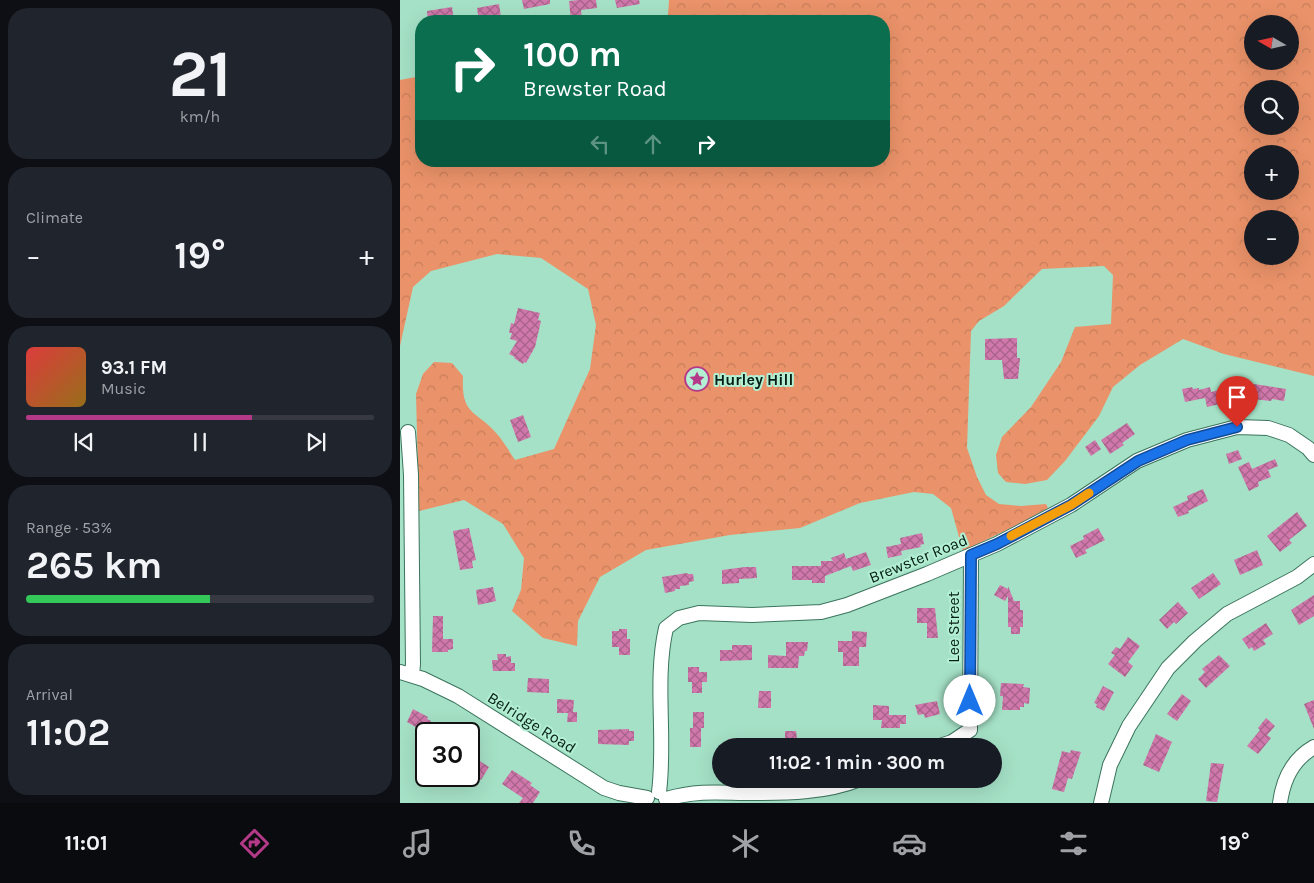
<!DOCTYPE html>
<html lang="en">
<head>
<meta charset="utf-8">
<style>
	:root { --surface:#171b24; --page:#20242c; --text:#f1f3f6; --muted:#9ea1a6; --line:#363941; --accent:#b53989 }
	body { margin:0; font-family:Karla,sans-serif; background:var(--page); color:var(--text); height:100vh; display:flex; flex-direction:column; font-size:19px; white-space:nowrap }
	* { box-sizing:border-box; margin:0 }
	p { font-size:16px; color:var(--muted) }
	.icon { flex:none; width:28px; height:28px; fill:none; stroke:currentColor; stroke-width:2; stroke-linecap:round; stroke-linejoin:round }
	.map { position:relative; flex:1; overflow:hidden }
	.panel { display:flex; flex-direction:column; gap:8px; padding:8px; background:#0d0f14; width:400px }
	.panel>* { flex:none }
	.hud { position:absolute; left:15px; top:15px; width:475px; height:152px; border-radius:20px; box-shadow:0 5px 20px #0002; background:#0b6e4f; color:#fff; overflow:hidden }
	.needle { width:32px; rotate:279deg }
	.controls { position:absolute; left:844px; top:15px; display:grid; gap:10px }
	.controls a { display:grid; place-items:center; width:55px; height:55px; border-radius:50%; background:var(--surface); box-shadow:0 5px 20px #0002; font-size:25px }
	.speed { position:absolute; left:15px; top:722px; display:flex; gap:10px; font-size:25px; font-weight:700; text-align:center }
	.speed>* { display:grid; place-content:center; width:65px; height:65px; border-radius:50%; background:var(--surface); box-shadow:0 5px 20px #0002; line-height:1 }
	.speed .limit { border:2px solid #111; border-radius:8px; background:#fff; color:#111 }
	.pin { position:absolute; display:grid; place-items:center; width:42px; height:42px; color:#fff; margin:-51px -21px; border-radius:50% 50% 50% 0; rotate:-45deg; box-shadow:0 0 5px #0007 }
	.pin .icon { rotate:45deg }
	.me { position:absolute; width:55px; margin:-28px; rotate:0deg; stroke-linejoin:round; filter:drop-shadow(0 0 4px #0008) }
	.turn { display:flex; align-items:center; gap:18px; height:105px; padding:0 25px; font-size:22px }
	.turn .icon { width:65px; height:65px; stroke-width:2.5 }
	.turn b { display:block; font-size:35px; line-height:42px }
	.lanes { display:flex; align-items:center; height:48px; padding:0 25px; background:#0003; justify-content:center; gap:25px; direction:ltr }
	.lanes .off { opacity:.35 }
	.big { font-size:38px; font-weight:700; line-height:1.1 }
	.panel .card { flex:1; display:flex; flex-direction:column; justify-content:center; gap:8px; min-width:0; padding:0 18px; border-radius:20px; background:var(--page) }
	.panel .dial { align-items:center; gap:0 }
	.dial b { font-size:65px; line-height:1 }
	.song { display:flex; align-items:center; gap:15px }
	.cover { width:60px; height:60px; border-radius:8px; background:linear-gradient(135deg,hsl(0 70% 55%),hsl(40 70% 35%)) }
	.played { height:5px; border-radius:2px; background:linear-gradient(90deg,var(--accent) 65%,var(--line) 65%) }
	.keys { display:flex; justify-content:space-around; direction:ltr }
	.heat { display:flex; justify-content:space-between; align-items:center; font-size:28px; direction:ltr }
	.charge { height:8px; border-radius:4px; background:linear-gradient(90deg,#34c759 53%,var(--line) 0) }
	.trip { position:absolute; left:312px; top:738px; width:290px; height:50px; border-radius:25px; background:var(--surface); box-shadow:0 5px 20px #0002; font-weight:700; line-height:50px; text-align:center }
	.menu { display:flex; height:80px; justify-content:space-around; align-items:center; background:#090b0e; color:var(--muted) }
	.menu .icon { width:35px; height:35px }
	.menu .selected { color:var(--accent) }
	.menu b { font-size:22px; color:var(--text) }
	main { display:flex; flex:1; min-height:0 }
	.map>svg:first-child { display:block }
</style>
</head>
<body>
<main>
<section class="panel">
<div class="card dial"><b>21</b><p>km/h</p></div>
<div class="card"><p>Climate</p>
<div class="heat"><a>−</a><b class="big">19°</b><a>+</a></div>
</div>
<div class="card">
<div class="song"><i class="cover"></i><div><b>93.1 FM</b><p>Music</p></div></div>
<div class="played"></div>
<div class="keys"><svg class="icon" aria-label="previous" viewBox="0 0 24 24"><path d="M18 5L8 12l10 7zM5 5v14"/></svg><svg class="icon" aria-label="pause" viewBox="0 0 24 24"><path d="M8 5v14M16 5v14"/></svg><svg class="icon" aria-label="next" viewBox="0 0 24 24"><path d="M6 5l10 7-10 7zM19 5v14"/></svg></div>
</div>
<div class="card"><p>Range · 53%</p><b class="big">265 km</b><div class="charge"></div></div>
<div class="card"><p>Arrival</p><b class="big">11:02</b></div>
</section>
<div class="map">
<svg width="914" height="803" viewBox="0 0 914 803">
	<defs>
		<pattern id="forest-crowns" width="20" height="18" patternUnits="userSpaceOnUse" patternTransform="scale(1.25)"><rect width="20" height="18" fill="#ea9269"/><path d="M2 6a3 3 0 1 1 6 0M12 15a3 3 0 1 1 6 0" fill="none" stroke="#c77d5a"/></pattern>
		<pattern id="building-cross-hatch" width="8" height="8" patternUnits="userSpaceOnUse" patternTransform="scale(1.25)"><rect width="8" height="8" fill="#d078ab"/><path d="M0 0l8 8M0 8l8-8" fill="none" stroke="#a7628a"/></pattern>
	</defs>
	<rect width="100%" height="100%" fill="#a5e1c6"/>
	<path fill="url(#forest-crowns)" fill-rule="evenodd" d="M269,0H914V376L824,354L783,339L740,365L713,387L699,416L665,461L647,480L625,484L606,482L598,473L596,455L602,437L631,407L661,362L675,327L711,324L713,275L704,266L642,269L604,306L579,321L571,331L567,448L577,477L586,495L599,504L621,506L646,504L648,508L625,521L563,551L551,508L533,494L514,492L460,503L400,528L330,535L246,550L200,577L178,621L177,646L143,638L112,611L121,590L124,558L103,524L64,500L19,511L16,394L23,374L34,362L52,363L63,376C61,416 75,409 97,434C104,442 109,451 115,460L154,449L190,369L196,325L188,289L141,258L97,254L31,271L13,287L0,346V80L21,76V161H484V21H262L268,15ZM852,24H890V61H852ZM852,89H890V126H852ZM852,154H890V191H852ZM852,219H890V256H852Z"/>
	<path fill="url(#building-cross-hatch)" d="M122,0H150V4L124,9Z
		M178,0H196L197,8L181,10L182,19L171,21L169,1Z
		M215,0H239L240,4L217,8Z
		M99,4L101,17L79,21L77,8Z
		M52,7L54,21H28L27,11Z
		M118,308L140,313L138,320L141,321L135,347L126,363L124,362L123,364L114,358L115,357L109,354L117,341L110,339L112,333H109L111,323L114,324Z
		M617,338V358H620L618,379H604L602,360H585V339Z
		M854,384L886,389L884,401L872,399L871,401L852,399Z
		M792,387L793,389L799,388V390L810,387L811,392L822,389L824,403L807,407L805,398L785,402L782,389Z
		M123,415L131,437L118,442L110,420Z
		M727,423L735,434L722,443L724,445L710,454L701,440Z
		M695,440L701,449L691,456L685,447Z
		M838,450L842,459L829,464L826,454Z
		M875,459L878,466L868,470L871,477L858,482L859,486L849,491L838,467L849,462L852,469Z
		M803,489L808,501L788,511L789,513L778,517L773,507L788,500L787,496Z
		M897,512L907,526L889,540L892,543L880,552L867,536Z
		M69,528L76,560L72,561L73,568L60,570L53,531Z
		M698,528L705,540L685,550L687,553L676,558L670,546L684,539L683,536Z
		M522,533L524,544L520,545L521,547L501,551L502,555L488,558L486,547L501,544L500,538Z
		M857,550L863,565L840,575L834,560Z
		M466,552L471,565L453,571L451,566L425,576V583H412V580H392V566H421V561H433L431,558L444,553L446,559Z
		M345,567H356L357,578L339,579V583L322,584V570Z
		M287,573L288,574H293L294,581L289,582V585L280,586V589H275V591L265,593L262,577Z
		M813,573L821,584L799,599L791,588Z
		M600,585L608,589V586L614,601H620V610H623V627H620V634H611V627H608V596L605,601L594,595Z
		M93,587L96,601L78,605L76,590Z
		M914,595V616L899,625L891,610Z
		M778,602L788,613L776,624L774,622L767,629L759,620Z
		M517,608H535L538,638H527V623H517Z
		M33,616H43V639H53V649L48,650V652H32Z
		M866,623L873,634L863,640L866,644L854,651L852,647L849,649L842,639Z
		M219,629H227V639H230V655H219V647H212V631H219Z
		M452,631L467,632L466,647H459V666H443V652H438V641H452Z
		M728,637L740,646L728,662L733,666L725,677L708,664L715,655L711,653L716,647L720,649Z
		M386,642H408L407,651H405L404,656H399L398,668H368V655L386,656Z
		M332,645H352V660L320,661V650H332Z
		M97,654H106V657L111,656V663H115V671H93L92,660H98Z
		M819,655L830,666L806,688L798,679L805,672L802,669Z
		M288,667H299V672H307V682H302V693H292V682H288Z
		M128,678L149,679V693L127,692Z
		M601,683L624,684L623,687L630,688L629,704L624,703V707H620V710H602L603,696H600Z
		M703,686L714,692L704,711L696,707L697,704L694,703Z
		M359,691H371V708H358Z
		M782,694L791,701L777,721L767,714Z
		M157,699L174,700L173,712H177V722H167L168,713H157Z
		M914,700V729L904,704Z
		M537,701L540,714L525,718L524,714L518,715L515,705Z
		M473,705L489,706V715H506V724H500V728H481L482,720H473Z
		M13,709L28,717L27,719L31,721L27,729L23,727L21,730L7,722Z
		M293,712H304V728H301V747H290V728H293Z
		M866,718L875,726L867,735L871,738L858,754L847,746L860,730L858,728Z
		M229,729V731H234V741H229V745L198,744V730Z
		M385,731H396L398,746H378L379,738H385Z
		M756,734L772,742L759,772L743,765Z
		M348,738L349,746H329L328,739Z
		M671,750L681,752L672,779L668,778L664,792L652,789L662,751L670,753Z
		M69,754L89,767L81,780L69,771Z
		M811,763L824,764L817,802L806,801Z
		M112,770L132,783L130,785L140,792L133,803H119L123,798L102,784Z"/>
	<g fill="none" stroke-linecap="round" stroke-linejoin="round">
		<g stroke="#3b745d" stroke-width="16">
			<path id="minor" d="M8,432L11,475L13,664L12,675
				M0,672L23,679L58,696L204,788L219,793L247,798
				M540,746L552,742L570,730L571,555
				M259,792C266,737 254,681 266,628L279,618L299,613L352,615L421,612L447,605L527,574L597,544L671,505L737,461L787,440L837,427L868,428L889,435L908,448L914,455
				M266,799C294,791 313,792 342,793C381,793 423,794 460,779
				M701,803L710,765L729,726L768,668L795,641L827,614L897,577L914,564
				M880,803C883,780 893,759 914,747"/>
		</g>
		<use href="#minor" stroke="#fff" stroke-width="14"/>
	</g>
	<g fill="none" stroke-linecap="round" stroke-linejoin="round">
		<g stroke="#114b97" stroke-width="12">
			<path id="route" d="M570,701L571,555L597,544L671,505L738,461L787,440L837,427"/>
		</g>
		<use href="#route" stroke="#1a73e8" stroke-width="9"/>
		<path stroke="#f59e0b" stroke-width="9" d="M611,536L671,505L689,493"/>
	</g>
	<defs>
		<g id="sight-ring" transform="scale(1.25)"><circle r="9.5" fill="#b2efd3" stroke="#b53989" stroke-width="1.5"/><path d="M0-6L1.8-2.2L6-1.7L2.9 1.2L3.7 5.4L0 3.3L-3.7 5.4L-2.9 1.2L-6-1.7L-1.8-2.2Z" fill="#b53989"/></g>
	</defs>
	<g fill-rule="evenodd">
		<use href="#sight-ring" x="297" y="379"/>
	</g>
	<g text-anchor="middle" stroke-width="4" stroke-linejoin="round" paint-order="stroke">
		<g font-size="16" font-weight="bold" fill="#071f16" stroke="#b2efd3" text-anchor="start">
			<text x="314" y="385">Hurley Hill</text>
		</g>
		<g font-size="16" fill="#071f16" stroke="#b2efd3">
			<text transform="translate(518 558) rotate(-22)" y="6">Brewster Road</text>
			<text transform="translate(553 627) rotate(-90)" y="6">Lee Street</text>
			<text transform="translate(132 722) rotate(32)" y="6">Belridge Road</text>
		</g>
	</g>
</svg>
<div class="controls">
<a><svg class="needle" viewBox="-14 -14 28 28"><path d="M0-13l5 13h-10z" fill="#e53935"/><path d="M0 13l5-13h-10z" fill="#9ea1a6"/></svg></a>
<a><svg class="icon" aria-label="search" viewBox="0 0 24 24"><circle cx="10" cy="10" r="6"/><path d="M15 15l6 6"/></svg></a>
<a>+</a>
<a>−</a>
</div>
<div class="speed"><div class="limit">30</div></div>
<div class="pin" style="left:837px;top:427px;background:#d93025"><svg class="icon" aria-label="arrive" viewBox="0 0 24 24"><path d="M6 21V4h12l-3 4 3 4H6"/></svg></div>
<svg class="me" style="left:570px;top:701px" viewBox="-20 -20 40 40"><circle r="19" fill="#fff"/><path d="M0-13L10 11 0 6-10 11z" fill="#1a73e8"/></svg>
<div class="trip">11:02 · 1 min · 300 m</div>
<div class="hud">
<div class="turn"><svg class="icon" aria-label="right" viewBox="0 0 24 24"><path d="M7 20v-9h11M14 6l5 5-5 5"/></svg><div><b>100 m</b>Brewster Road</div></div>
<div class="lanes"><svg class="icon off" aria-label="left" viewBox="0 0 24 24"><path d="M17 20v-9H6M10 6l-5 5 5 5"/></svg><svg class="icon off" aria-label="ahead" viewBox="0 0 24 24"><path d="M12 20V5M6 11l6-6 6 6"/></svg><svg class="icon" aria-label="right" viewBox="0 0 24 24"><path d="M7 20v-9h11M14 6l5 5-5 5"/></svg></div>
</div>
</div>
</main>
<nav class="menu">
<b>11:01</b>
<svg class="icon selected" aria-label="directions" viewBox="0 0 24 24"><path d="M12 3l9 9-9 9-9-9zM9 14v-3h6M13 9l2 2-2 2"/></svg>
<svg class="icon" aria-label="music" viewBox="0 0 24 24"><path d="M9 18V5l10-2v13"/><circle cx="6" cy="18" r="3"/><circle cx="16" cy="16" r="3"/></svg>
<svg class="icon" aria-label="phone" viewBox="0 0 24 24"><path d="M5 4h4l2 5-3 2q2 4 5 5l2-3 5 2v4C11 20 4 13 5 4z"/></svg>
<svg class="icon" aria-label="climate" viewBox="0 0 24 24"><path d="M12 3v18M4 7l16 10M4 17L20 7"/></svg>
<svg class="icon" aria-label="car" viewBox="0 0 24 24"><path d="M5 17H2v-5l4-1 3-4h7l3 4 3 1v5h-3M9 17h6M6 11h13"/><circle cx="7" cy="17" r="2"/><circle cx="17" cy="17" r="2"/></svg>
<svg class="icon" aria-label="filters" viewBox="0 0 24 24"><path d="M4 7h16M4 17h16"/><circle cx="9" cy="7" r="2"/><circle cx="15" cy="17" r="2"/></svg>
<b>19°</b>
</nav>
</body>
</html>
